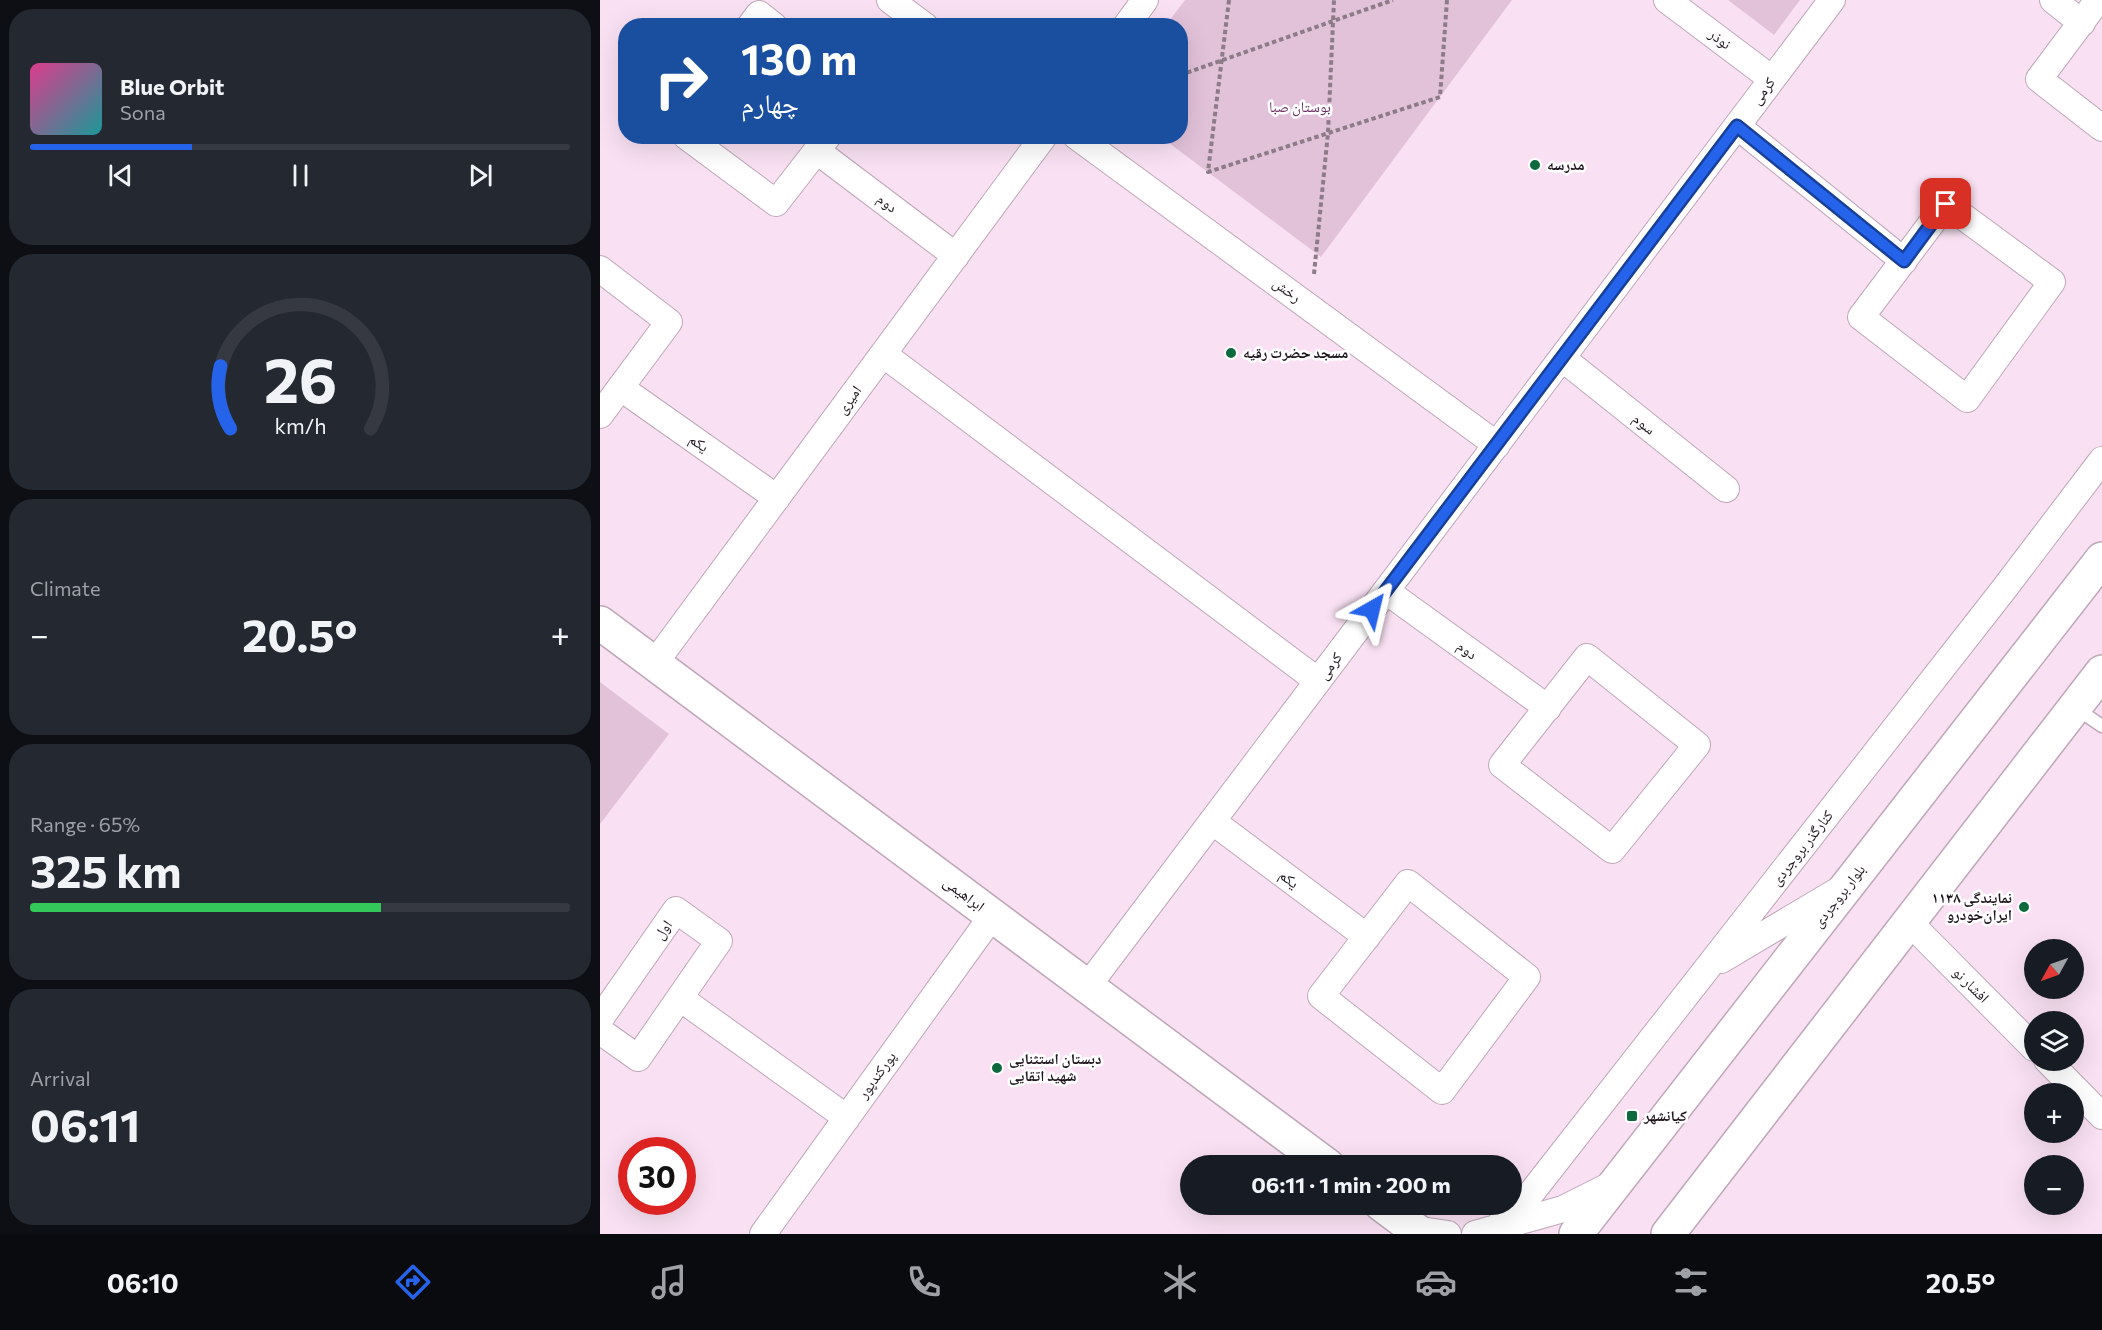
<!DOCTYPE html>
<html lang="en">
<head>
<meta charset="utf-8">
<style>
	:root { --surface:#171b24; --page:#242831; --text:#f1f3f6; --muted:#9ea1a6; --line:#363941; --accent:#2563eb }
	body { margin:0; font-family:Commissioner,"Noto Naskh Arabic",sans-serif; background:var(--page); color:var(--text); height:100vh; display:flex; flex-direction:column; font-size:22px; white-space:nowrap }
	* { box-sizing:border-box; margin:0 }
	p { font-size:20px; color:var(--muted) }
	.icon { flex:none; width:33px; height:33px; fill:none; stroke:currentColor; stroke-width:2; stroke-linecap:round; stroke-linejoin:round }
	.map { position:relative; flex:1; overflow:hidden }
	.details { display:flex; flex-direction:column; gap:9px; padding:9px; background:#0d0f14; width:600px }
	.details>* { flex:none }
	.hud { position:absolute; left:18px; top:18px; width:570px; height:126px; border-radius:24px; box-shadow:0 6px 24px #0002; background:#1a4fa0; color:#fff; overflow:hidden }
	.needle { width:39px; rotate:230deg }
	.controls { position:absolute; left:1424px; top:939px; display:grid; gap:12px }
	.controls a { display:grid; place-items:center; width:60px; height:60px; border-radius:50%; background:var(--surface); box-shadow:0 6px 24px #0002; font-size:30px }
	.speed { position:absolute; left:18px; top:1137px; display:flex; gap:12px; font-size:30px; font-weight:700; text-align:center }
	.speed>* { display:grid; place-content:center; width:78px; height:78px; border-radius:50%; background:var(--surface); box-shadow:0 6px 24px #0002; line-height:1 }
	.speed .limit { border:9px solid #d22; background:#fff; color:#111 }
	.pin { position:absolute; display:grid; place-items:center; width:51px; height:51px; color:#fff; margin:-26px; border-radius:12px; box-shadow:0 3px 9px #0006 }
	.me { position:absolute; width:66px; margin:-33px; rotate:37deg; stroke-linejoin:round; filter:drop-shadow(0 0 4px #0008) }
	.turn { display:flex; align-items:center; gap:21px; height:126px; padding:0 24px; font-size:27px }
	.turn .icon { width:78px; height:78px; stroke-width:2.5 }
	.turn b { display:block; font-size:42px; line-height:51px }
	.big { font-size:45px; font-weight:700; line-height:1.1 }
	.details .card { flex:1; display:flex; flex-direction:column; justify-content:center; gap:9px; min-width:0; padding:0 21px; border-radius:24px; background:var(--page) }
	.details .dial { align-items:center; gap:0 }
	.dial svg { height:156px; overflow:visible; fill:none; stroke:var(--line); stroke-width:7; stroke-linecap:round; text-anchor:middle }
	.dial text { fill:var(--text); stroke:none }
	.song { display:flex; align-items:center; gap:18px }
	.cover { width:72px; height:72px; border-radius:9px; background:linear-gradient(135deg,hsl(330 70% 55%),hsl(180 70% 35%)) }
	.played { height:6px; border-radius:3px; background:linear-gradient(90deg,var(--accent) 30%,var(--line) 30%) }
	.keys { display:flex; justify-content:space-around; direction:ltr }
	.heat { display:flex; justify-content:space-between; align-items:center; font-size:33px; direction:ltr }
	.charge { height:9px; border-radius:4px; background:linear-gradient(90deg,#34c759 65%,var(--line) 0) }
	.trip { position:absolute; left:580px; top:1155px; width:342px; height:60px; border-radius:30px; background:var(--surface); box-shadow:0 6px 24px #0002; font-weight:700; line-height:60px; text-align:center }
	.tabs { display:flex; height:96px; justify-content:space-around; align-items:center; background:#090b0e; color:var(--muted) }
	.tabs .icon { width:42px; height:42px }
	.tabs .current { color:var(--accent) }
	.tabs b { font-size:27px; color:var(--text) }
	main { display:flex; flex:1; min-height:0 }
	.map>svg:first-child { display:block }
</style>
</head>
<body>
<main>
<section class="details">
<div class="card">
<div class="song"><i class="cover"></i><div><b>Blue Orbit</b><p>Sona</p></div></div>
<div class="played"></div>
<div class="keys"><svg class="icon" aria-label="previous" viewBox="0 0 24 24"><path d="M18 5L8 12l10 7zM5 5v14"/></svg><svg class="icon" aria-label="pause" viewBox="0 0 24 24"><path d="M8 5v14M16 5v14"/></svg><svg class="icon" aria-label="next" viewBox="0 0 24 24"><path d="M6 5l10 7-10 7zM19 5v14"/></svg></div>
</div>
<div class="card dial"><svg viewBox="0 0 100 80">
<path d="M14 69A42 42 0 1 1 86 69"/>
<path d="M14 69A42 42 0 0 1 9 37" stroke="#2563eb"/>
<text x="50" y="56" font-size="32" font-weight="700">26</text>
<text x="50" y="72" font-size="11">km/h</text>
</svg></div>
<div class="card"><p>Climate</p>
<div class="heat"><a>−</a><b class="big">20.5°</b><a>+</a></div>
</div>
<div class="card"><p>Range · 65%</p><b class="big">325 km</b><div class="charge"></div></div>
<div class="card"><p>Arrival</p><b class="big">06:11</b></div>
</section>
<div class="map">
<svg width="1502" height="1234" viewBox="0 0 1502 1234">
	<rect width="100%" height="100%" fill="#f9e1f3"/>
	<path fill="#e2c2d9" d="M585,0H912L721,257L561,137L580,136V26L566,25Z
		M1128,0H1200L1174,35Z
		M0,682L69,734L0,824Z"/>
	<g fill="none" stroke-linecap="round" stroke-linejoin="round">
		<g stroke="#bea7b8" stroke-width="15">
			<path id="service" d="M1476,708L1502,726"/>
		</g>
		<g stroke="#bea7b8" stroke-width="28">
			<path id="minor" d="M290,0L325,26
				M1067,0L1172,79
				M1453,0L1482,23
				M1498,0L1439,79L1502,128
				M150,26L159,14L174,26
				M526,26L545,0
				M1137,126L1304,261
				M86,136L176,203L228,136
				M476,136L897,445
				M217,151L356,256
				M1346,204L1452,282L1367,399L1261,317Z
				M0,269L69,322L0,415
				M283,354L718,681
				M962,358L1126,489
				M21,388L177,498
				M786,591L948,708
				M987,657L1097,745L1012,850L902,765Z
				M54,664L444,136
				M612,821L767,937
				M808,883L927,977L842,1091L721,996Z
				M1309,922L1434,1048
				M1121,960L1239,890
				M487,987L1232,0
				M80,998L247,1118
				M0,1019L76,910L119,941L38,1058L0,1031
				M1447,1060L1502,1116
				M814,1229L848,1234
				M894,1230L925,1201L1404,589L1502,460
				M163,1234L392,916
				M875,1234L963,1209L1013,1184"/>
		</g>
		<g stroke="#bea7b8" stroke-width="36">
			<path id="secondary" d="M0,623L728,1166
				M781,1204L821,1234
				M976,1234L1502,559
				M1068,1234L1502,672"/>
		</g>
		<path stroke="#8c7c88" stroke-width="4" stroke-dasharray="4.5 3" stroke-linecap="butt" d="M629,0L608,172L840,97L847,0
			M580,75L793,0
			M714,274L728,133L734,0"/>
		<use href="#service" stroke="#fff" stroke-width="12"/>
		<use href="#minor" stroke="#fff" stroke-width="26"/>
		<use href="#secondary" stroke="#fff" stroke-width="33"/>
	</g>
	<g fill="none" stroke-linecap="round" stroke-linejoin="round">
		<g stroke="#184099" stroke-width="15">
			<path id="route" d="M772,609L1137,126L1304,261L1346,204"/>
		</g>
		<use href="#route" stroke="#2563eb" stroke-width="10"/>
	</g>
	<g fill="#0e6a3e" stroke="#fff" stroke-width="2">
		<circle cx="935" cy="165" r="6"/>
		<circle cx="631" cy="353" r="6"/>
		<circle cx="1424" cy="907" r="6"/>
		<circle cx="397" cy="1068" r="6"/>
		<rect x="1026" y="1110" width="12" height="12" rx="3"/>
	</g>
	<g text-anchor="middle" stroke-width="5" stroke-linejoin="round" paint-order="stroke">
		<g font-size="15" fill="#1f171d" stroke="#fff">
			<text transform="translate(1120 39) rotate(37)" y="5">نوذر</text>
			<text transform="translate(1163 91) rotate(-53)" y="5">کرمی</text>
			<text transform="translate(287 203) rotate(37)" y="5">دوم</text>
			<text transform="translate(687 290) rotate(36)" y="5">رخش</text>
			<text transform="translate(249 400) rotate(-54)" y="5">امیری</text>
			<text transform="translate(1044 424) rotate(39)" y="5">سوم</text>
			<text transform="translate(99 443) rotate(35)" y="5">یکم</text>
			<text transform="translate(867 650) rotate(36)" y="5">دوم</text>
			<text transform="translate(730 666) rotate(-53)" y="5">کرمی</text>
			<text transform="translate(1202 848) rotate(-52)" y="5">کنارگذر بروجردی</text>
			<text transform="translate(689 879) rotate(37)" y="5">یکم</text>
			<text transform="translate(364 894) rotate(37)" y="5">ابراهیمی</text>
			<text transform="translate(1239 896) rotate(-52)" y="5">بلوار بروجردی</text>
			<text transform="translate(63 930) rotate(-55)" y="5">اول</text>
			<text transform="translate(1371 985) rotate(45)" y="5">افشار نو</text>
			<text transform="translate(277 1075) rotate(-54)" y="5">پورکندپور</text>
		</g>
		<g font-size="15" fill="#692b5d" stroke="#fff">
			<text x="700" y="112">بوستان صبا</text>
		</g>
		<g font-size="15" font-weight="bold" fill="#1f171d" stroke="#fff" text-anchor="start">
			<text x="947" y="170">مدرسه</text>
			<text x="643" y="358">مسجد حضرت رقیه</text>
			<text x="1412" y="903" text-anchor="end">نمایندگی ۱۱۳۸<tspan x="1412" dy="17">ایران‌خودرو</tspan></text>
			<text x="409" y="1064">دبستان استثنایی<tspan x="409" dy="17">شهید اتقایی</tspan></text>
			<text x="1044" y="1121">کیانشهر</text>
		</g>
	</g>
</svg>
<div class="controls">
<a><svg class="needle" viewBox="-14 -14 28 28"><path d="M0-13l5 13h-10z" fill="#e53935"/><path d="M0 13l5-13h-10z" fill="#9ea1a6"/></svg></a>
<a><svg class="icon" aria-label="layers" viewBox="0 0 24 24"><path d="M12 4l9 5-9 5-9-5zM3 14l9 5 9-5"/></svg></a>
<a>+</a>
<a>−</a>
</div>
<div class="speed"><div class="limit">30</div></div>
<div class="pin" style="left:1346px;top:204px;background:#d93025"><svg class="icon" aria-label="arrive" viewBox="0 0 24 24"><path d="M6 21V4h12l-3 4 3 4H6"/></svg></div>
<svg class="me" style="left:772px;top:609px" viewBox="-20 -20 40 40"><path d="M0-17L14 15 0 8-14 15z" fill="#2563eb" stroke="#fff" stroke-width="4"/></svg>
<div class="trip">06:11 · 1 min · 200 m</div>
<div class="hud">
<div class="turn"><svg class="icon" aria-label="right" viewBox="0 0 24 24"><path d="M7 20v-9h11M14 6l5 5-5 5"/></svg><div><b>130 m</b>چهارم</div></div>
</div>
</div>
</main>
<nav class="tabs">
<b>06:10</b>
<svg class="icon current" aria-label="directions" viewBox="0 0 24 24"><path d="M12 3l9 9-9 9-9-9zM9 14v-3h6M13 9l2 2-2 2"/></svg>
<svg class="icon" aria-label="music" viewBox="0 0 24 24"><path d="M9 18V5l10-2v13"/><circle cx="6" cy="18" r="3"/><circle cx="16" cy="16" r="3"/></svg>
<svg class="icon" aria-label="phone" viewBox="0 0 24 24"><path d="M5 4h4l2 5-3 2q2 4 5 5l2-3 5 2v4C11 20 4 13 5 4z"/></svg>
<svg class="icon" aria-label="climate" viewBox="0 0 24 24"><path d="M12 3v18M4 7l16 10M4 17L20 7"/></svg>
<svg class="icon" aria-label="car" viewBox="0 0 24 24"><path d="M5 17H2v-5l4-1 3-4h7l3 4 3 1v5h-3M9 17h6M6 11h13"/><circle cx="7" cy="17" r="2"/><circle cx="17" cy="17" r="2"/></svg>
<svg class="icon" aria-label="filters" viewBox="0 0 24 24"><path d="M4 7h16M4 17h16"/><circle cx="9" cy="7" r="2"/><circle cx="15" cy="17" r="2"/></svg>
<b>20.5°</b>
</nav>
</body>
</html>
